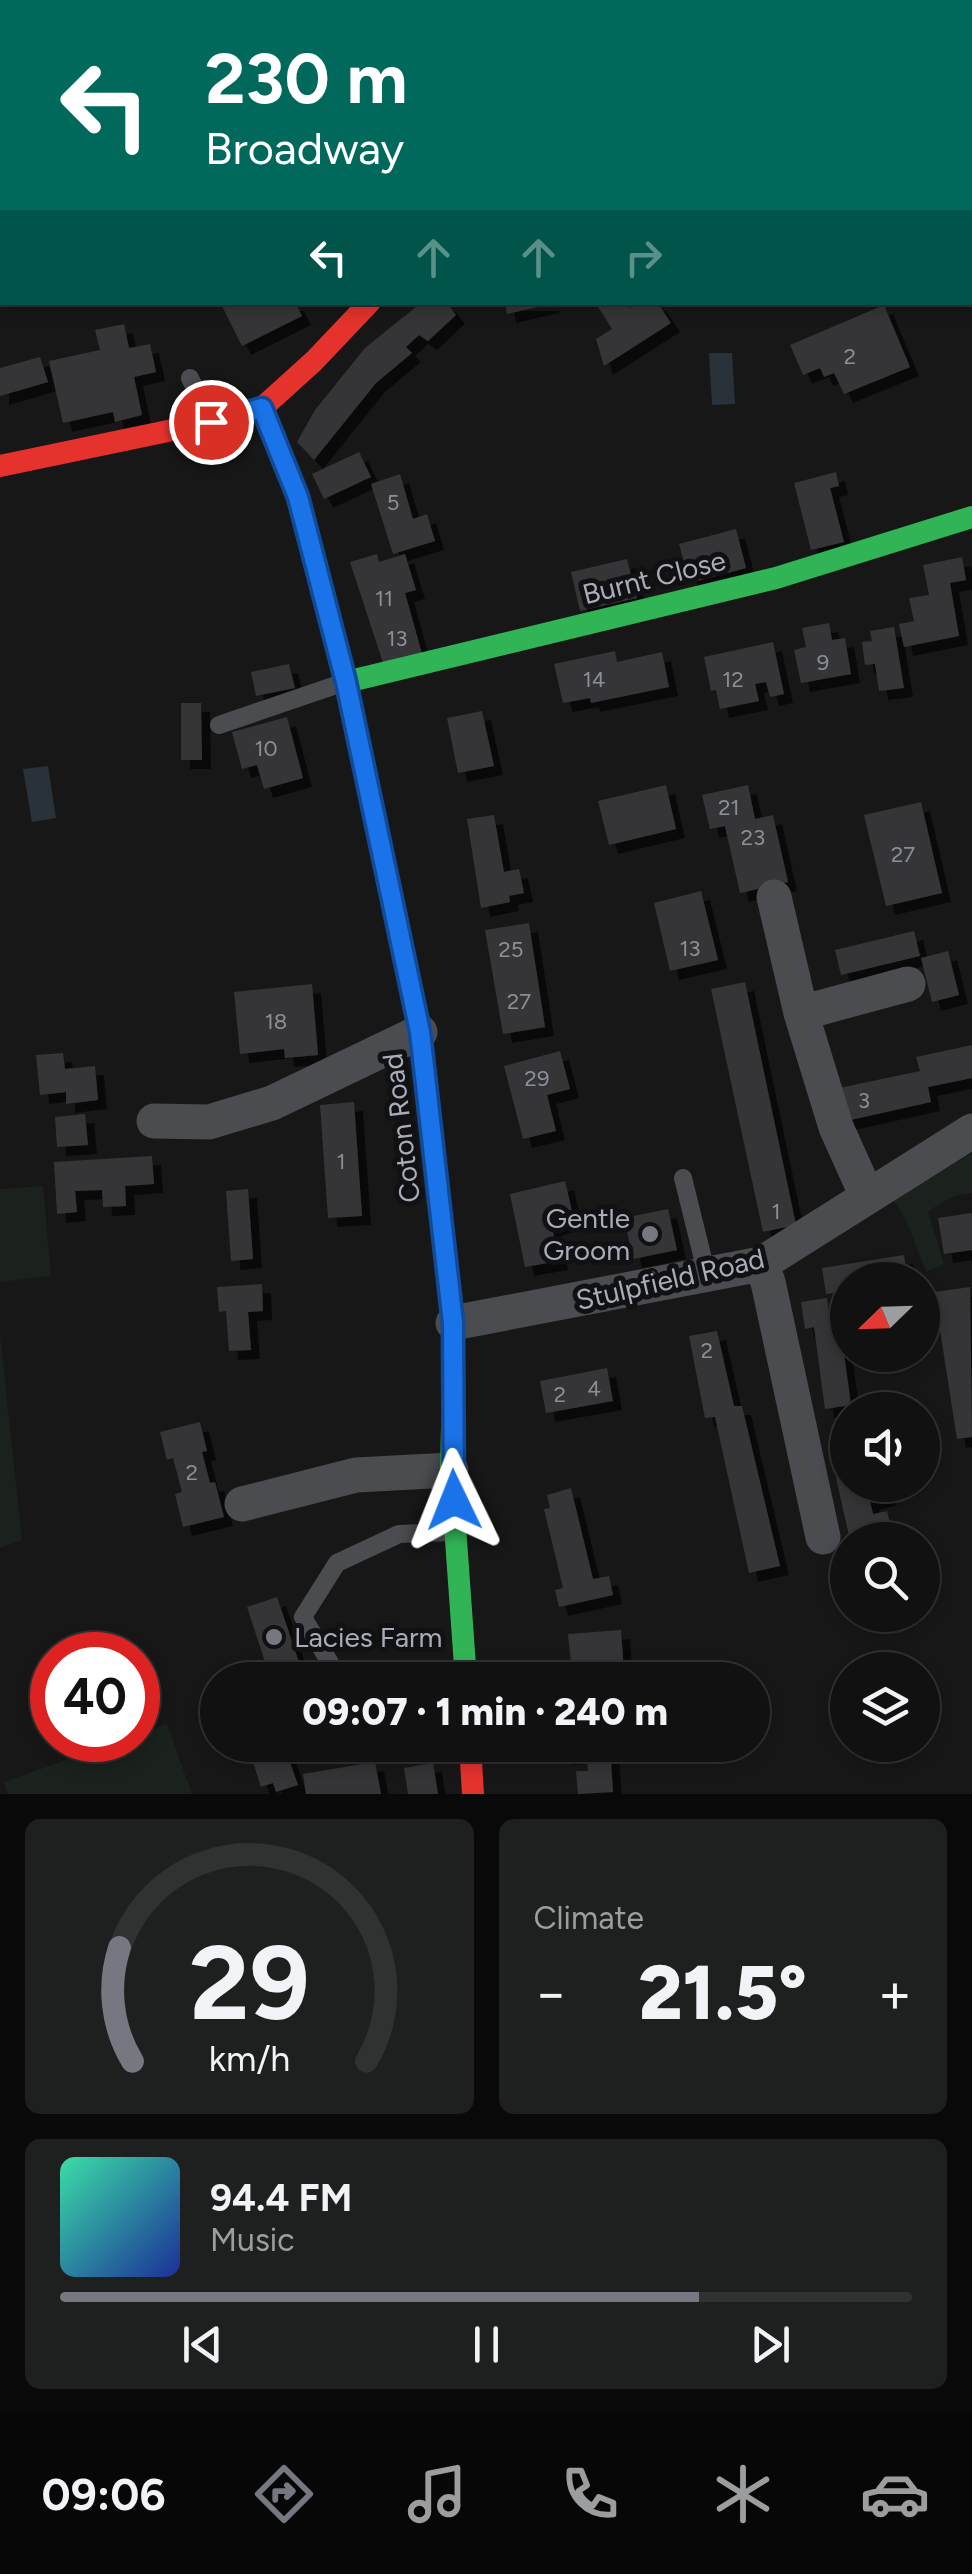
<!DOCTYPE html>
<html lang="en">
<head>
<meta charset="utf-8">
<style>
	:root { --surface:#111; --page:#1e1f1f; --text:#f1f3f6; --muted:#9c9d9f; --line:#303131; --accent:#757880 }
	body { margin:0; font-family:Figtree,sans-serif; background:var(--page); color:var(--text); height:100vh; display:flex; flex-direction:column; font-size:38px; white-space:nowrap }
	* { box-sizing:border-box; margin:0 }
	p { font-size:32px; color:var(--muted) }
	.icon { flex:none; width:55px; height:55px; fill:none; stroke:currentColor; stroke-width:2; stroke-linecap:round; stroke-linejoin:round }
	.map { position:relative; height:1794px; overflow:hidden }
	.drawer { display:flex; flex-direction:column; gap:25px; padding:25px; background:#090909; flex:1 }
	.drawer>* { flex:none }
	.guide { position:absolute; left:0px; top:0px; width:972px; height:305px; box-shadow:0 5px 15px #0003,0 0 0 2px var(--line); background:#00695c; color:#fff; overflow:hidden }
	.needle { width:65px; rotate:247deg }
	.tools { position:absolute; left:830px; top:1262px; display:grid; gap:20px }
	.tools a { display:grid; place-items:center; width:110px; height:110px; border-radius:50%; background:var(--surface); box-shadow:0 5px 15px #0003,0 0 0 2px var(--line); font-size:50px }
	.speed { position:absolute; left:30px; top:1632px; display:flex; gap:20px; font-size:50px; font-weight:700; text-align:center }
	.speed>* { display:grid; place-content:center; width:130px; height:130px; border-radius:50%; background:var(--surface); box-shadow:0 5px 15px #0003,0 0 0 2px var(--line); line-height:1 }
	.speed .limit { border:15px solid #d22; background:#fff; color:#111 }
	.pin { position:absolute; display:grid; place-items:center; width:85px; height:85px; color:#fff; margin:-42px; border:5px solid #fff; border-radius:50%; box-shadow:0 2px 10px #0007 }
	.me { position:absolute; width:110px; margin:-55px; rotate:358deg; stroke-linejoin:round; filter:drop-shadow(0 0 8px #0008) }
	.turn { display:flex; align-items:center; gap:35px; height:210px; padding:0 40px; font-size:45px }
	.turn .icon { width:130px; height:130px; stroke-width:2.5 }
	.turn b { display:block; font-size:70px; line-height:85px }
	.lanes { display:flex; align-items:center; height:95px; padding:0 40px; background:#0003; justify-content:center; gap:50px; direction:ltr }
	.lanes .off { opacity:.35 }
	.big { font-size:75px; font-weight:800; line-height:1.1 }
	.drawer .card { flex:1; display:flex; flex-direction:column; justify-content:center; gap:15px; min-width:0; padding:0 35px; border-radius:15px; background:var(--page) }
	.drawer .dial { align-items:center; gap:0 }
	.dial svg { height:260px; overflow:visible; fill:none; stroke:var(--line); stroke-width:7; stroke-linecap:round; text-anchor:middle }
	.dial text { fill:var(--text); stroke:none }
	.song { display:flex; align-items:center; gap:30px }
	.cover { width:120px; height:120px; border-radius:15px; background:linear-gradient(135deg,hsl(160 70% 55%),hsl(230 70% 35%)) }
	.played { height:10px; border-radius:5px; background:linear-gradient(90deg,var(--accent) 75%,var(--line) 75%) }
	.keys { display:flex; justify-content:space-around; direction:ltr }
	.heat { display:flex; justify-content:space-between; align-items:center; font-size:55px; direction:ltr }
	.drawer .tiles { flex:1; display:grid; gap:25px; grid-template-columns:1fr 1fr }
	.card:last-child { grid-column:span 2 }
	.trip { position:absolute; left:200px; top:1662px; width:570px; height:100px; border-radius:50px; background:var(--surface); box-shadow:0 5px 15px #0003,0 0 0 2px var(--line); font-weight:800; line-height:100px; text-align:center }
	.dock { display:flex; height:160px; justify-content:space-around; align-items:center; background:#070707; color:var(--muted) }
	.dock .icon { width:70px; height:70px }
	.dock .current { color:var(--accent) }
	.dock b { font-size:45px; color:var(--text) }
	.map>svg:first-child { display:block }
</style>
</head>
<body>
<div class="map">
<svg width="972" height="1794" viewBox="0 0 972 1794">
	<defs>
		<filter id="shadow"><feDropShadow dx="9" dy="9" stdDeviation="0" flood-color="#0009"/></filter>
	</defs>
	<rect width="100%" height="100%" fill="#171717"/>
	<path fill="#1b211c" d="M972,1153V1193L954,1196L928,1211L944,1264L926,1272L907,1223L893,1199Z
		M43,1186L51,1276L0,1282V1189Z
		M0,1334L22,1540L0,1548Z
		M167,1724L192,1794H8L4,1782L122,1740H138V1735Z"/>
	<path fill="#2a3239" d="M709,353H732L735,404L712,405Z
		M48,766L56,818L32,822L23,769Z"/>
	<path fill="#343537" filter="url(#shadow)" d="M220,302H243L245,307L254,302H295L302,316L242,346Z
		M422,302H446L456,315L428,341L419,335L406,347L412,353L376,383L314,460L297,442L315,410L365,348Z
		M505,302H550V304L507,314Z
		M595,302H627L630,308L639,302H657L671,323L604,366L596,339L612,329Z
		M884,305L910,367L844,394L834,373L824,377L820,368L803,375L790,345Z
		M124,324L129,348L150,344L156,372L134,377L142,415L115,422L113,412L63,423L49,361L100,350L95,330Z
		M40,357L48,382L0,396V368Z
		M359,452L371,477L324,499L312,474Z
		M836,472L839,486L830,488L844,542L811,550L794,483Z
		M400,474L413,519L427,514L435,541L393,554L371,484Z
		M736,529L746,568L690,583L679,544Z
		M377,554L379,562L405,554L416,590L405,593L424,661L386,672L350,562Z
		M962,557L966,580L950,583L959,636L904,647L899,624L914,621L909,598L929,595L923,565Z
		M627,559L637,598L580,611L571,572Z
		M829,623L832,640L845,638L851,674L801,683L794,650L806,647L802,628Z
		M894,627L904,688L879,691L875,664L865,665L862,642L872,641L870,631Z
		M773,642L784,694L770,697L766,682L755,684L759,701L720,709L716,690L711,691L704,657Z
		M615,651L617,662L662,652L669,687L591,703L590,698L563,703L554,664Z
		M289,664L295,688L256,696L251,672Z
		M181,703H201L202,760H181Z
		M482,711L494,766L458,773L447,718Z
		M287,717L303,778L264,789L257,765L242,769L232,732Z
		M666,785L676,829L609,845L598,801Z
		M748,785L755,819L773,815L788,882L740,893L725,826L710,829L702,795Z
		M921,802L942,893L886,906L864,815Z
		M494,815L504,872L519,869L524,893L509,896L510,902L481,908L467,819Z
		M701,891L718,960L670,971L654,903Z
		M529,923L545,1027L503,1034L485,930Z
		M914,931L920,956L841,975L835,950Z
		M948,951L959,995L932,1002L921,958Z
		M745,982L796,1225L763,1232L711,989Z
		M312,984L318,1055L285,1058L284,1049L240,1054L234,992Z
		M972,1045V1078L928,1087L931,1102L846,1121L839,1088L920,1071L916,1057Z
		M560,1051L570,1089L547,1095L556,1131L523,1139L504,1066Z
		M63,1053L65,1069L95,1066L98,1100L66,1104V1092L40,1095L36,1055Z
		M354,1102L362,1216L328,1218L320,1105Z
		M85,1114L88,1145L57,1147L55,1117Z
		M152,1156L154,1184L125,1186L126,1206L103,1207L102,1190L75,1191L77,1212L57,1214L54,1162Z
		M565,1181L574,1220L552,1227L559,1261L525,1267L510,1194Z
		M248,1189L253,1259L231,1261L226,1191Z
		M668,1209L677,1250L633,1259L624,1218Z
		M972,1213V1250L944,1254L938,1218Z
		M904,1255L908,1280H848V1291L826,1294L822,1268Z
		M262,1284L263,1311L248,1312L251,1350L229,1351L226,1311L219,1312L217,1287Z
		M970,1287L972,1437L957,1439L934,1292Z
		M827,1298L831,1326L840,1324L851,1405L825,1409L814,1327L805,1329L801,1302Z
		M717,1331L734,1406H742L780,1566L749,1573L715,1417L705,1418L689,1336Z
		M607,1368L613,1401L546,1413L540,1381Z
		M200,1422L207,1451L202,1452L210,1483L215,1482L224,1517L183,1527L175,1494L182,1492L173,1458L167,1460L160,1432Z
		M848,1475V1485H884L887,1497L870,1501L873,1514L887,1511L894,1540H850L836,1478Z
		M571,1488L593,1579L609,1576L613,1595L559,1607L555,1590L563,1588L544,1509L550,1508L547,1495Z
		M277,1597L305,1680H232L267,1668L247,1607Z
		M621,1630L624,1671L634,1670V1680H559L558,1674L572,1673L568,1634Z
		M266,1745H284L298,1785L276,1792L273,1783L261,1787L253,1762L270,1756Z
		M563,1745H610L613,1792L578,1794L576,1771H588L587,1755L564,1756Z
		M375,1762L381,1794H306L303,1774Z
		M433,1763L438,1794H408L404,1768Z"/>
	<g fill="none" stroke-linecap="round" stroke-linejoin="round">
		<path stroke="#4b4c50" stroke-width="18" d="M190,378L208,417
			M219,725L342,683
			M683,1178L707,1275
			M340,1680L303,1617L337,1563L399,1534L453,1532"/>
		<path stroke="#4b4c50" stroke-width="35" d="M774,897L801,1013L836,1127L867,1196
			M801,1013L908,984
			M154,1121L209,1122L272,1103L420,1032
			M761,1264L768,1282L823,1537
			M453,1323L761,1264L972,1131
			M242,1504L356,1475L451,1470"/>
		<path stroke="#30b455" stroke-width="22" d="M262,408L297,497L346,682L413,998
			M346,682L776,578L972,517
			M452,1428L451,1470L466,1680"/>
		<path stroke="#e5322d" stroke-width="22" d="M494,0V2
			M0,466L211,422L262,408L314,361L370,302
			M413,998L420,1032L453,1323L452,1428
			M470,1745L473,1794"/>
	</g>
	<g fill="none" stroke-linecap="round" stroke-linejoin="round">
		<g stroke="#114b97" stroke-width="25">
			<path id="route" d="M211,422L262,408L298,497L346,682L420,1032L453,1323L454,1500"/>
		</g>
		<use href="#route" stroke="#1a73e8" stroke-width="18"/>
	</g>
	<g fill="#757880" stroke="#111113" stroke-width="4">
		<circle cx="650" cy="1234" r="10"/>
		<circle cx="274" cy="1637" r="10"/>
	</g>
	<g text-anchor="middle" stroke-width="10" stroke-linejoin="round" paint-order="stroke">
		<g font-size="22" fill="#8b8f98">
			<text x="850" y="364">2</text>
			<text x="393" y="510">5</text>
			<text x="384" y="606">11</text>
			<text x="397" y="646">13</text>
			<text x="823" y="670">9</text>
			<text x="594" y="687">14</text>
			<text x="733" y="687">12</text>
			<text x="266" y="756">10</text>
			<text x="729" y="815">21</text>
			<text x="753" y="845">23</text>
			<text x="903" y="862">27</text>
			<text x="690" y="956">13</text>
			<text x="511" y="957">25</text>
			<text x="519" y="1009">27</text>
			<text x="276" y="1029">18</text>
			<text x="537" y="1086">29</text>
			<text x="864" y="1108">3</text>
			<text x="341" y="1169">1</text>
			<text x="776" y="1219">1</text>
			<text x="707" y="1358">2</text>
			<text x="594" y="1396">4</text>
			<text x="560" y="1402">2</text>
			<text x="192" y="1480">2</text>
		</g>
		<g font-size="28" fill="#a8adb8" stroke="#111113">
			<text transform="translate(654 577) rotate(-14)" y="10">Burnt Close</text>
			<text transform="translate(401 1128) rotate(-97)" y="10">Coton Road</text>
			<text transform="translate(670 1279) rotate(-13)" y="10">Stulpfield Road</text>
		</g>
		<g font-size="28" fill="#a8adb8" stroke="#111113" text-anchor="end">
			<text x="630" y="1228">Gentle<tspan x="630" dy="32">Groom</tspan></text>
			<text x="294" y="1647" text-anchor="start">Lacies Farm</text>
		</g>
	</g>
</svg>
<div class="tools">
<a><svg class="needle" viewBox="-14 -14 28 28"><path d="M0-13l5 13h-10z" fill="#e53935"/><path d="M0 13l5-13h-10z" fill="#9c9d9f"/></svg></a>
<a><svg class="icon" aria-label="sound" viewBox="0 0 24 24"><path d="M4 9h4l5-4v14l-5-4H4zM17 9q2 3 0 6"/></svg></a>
<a><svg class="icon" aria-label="search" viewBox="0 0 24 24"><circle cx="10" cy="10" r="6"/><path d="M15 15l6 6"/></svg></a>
<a><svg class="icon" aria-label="layers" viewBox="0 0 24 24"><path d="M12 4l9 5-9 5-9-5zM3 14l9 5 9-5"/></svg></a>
</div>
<div class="speed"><div class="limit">40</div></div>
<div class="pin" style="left:211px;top:422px;background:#d93025"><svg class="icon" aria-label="arrive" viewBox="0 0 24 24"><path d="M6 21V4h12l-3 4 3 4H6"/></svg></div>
<svg class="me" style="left:454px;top:1500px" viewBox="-20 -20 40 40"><path d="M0-17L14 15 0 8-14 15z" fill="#1a73e8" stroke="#fff" stroke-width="4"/></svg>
<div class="trip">09:07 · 1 min · 240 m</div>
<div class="guide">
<div class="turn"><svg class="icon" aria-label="left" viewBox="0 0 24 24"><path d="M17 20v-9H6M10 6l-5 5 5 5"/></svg><div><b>230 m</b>Broadway</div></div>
<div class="lanes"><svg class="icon" aria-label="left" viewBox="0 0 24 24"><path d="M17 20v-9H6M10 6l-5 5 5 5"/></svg><svg class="icon off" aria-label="ahead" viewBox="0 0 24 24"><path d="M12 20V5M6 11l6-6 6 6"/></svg><svg class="icon off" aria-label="ahead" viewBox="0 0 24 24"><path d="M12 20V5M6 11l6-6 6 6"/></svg><svg class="icon off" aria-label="right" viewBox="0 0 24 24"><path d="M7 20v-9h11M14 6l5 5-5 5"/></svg></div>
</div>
</div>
<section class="drawer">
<div class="tiles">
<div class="card dial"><svg viewBox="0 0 100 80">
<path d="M14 69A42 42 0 1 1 86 69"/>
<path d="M14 69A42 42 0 0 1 10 34" stroke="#757880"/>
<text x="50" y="56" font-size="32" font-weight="700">29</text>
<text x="50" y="72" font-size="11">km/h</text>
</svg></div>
<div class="card"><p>Climate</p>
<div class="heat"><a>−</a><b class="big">21.5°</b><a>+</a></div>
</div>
<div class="card">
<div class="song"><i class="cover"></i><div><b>94.4 FM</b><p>Music</p></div></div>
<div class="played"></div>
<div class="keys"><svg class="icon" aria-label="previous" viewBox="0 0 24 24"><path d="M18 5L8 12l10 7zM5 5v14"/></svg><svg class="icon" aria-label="pause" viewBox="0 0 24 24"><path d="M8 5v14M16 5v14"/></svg><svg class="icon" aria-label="next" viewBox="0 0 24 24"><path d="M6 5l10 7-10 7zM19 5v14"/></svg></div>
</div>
</div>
</section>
<nav class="dock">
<b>09:06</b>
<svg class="icon current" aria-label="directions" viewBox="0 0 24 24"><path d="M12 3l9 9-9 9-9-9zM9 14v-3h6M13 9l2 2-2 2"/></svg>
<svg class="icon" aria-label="music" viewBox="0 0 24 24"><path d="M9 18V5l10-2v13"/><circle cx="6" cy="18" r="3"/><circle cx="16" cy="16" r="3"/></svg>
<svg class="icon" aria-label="phone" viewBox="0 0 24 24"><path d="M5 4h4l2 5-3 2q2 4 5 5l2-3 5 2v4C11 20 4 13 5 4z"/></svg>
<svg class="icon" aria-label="climate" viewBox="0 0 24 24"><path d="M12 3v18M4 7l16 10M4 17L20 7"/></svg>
<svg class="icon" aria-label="car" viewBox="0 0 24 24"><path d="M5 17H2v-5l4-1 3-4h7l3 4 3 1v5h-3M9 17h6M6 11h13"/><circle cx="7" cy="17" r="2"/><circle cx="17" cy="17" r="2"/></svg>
</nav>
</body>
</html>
